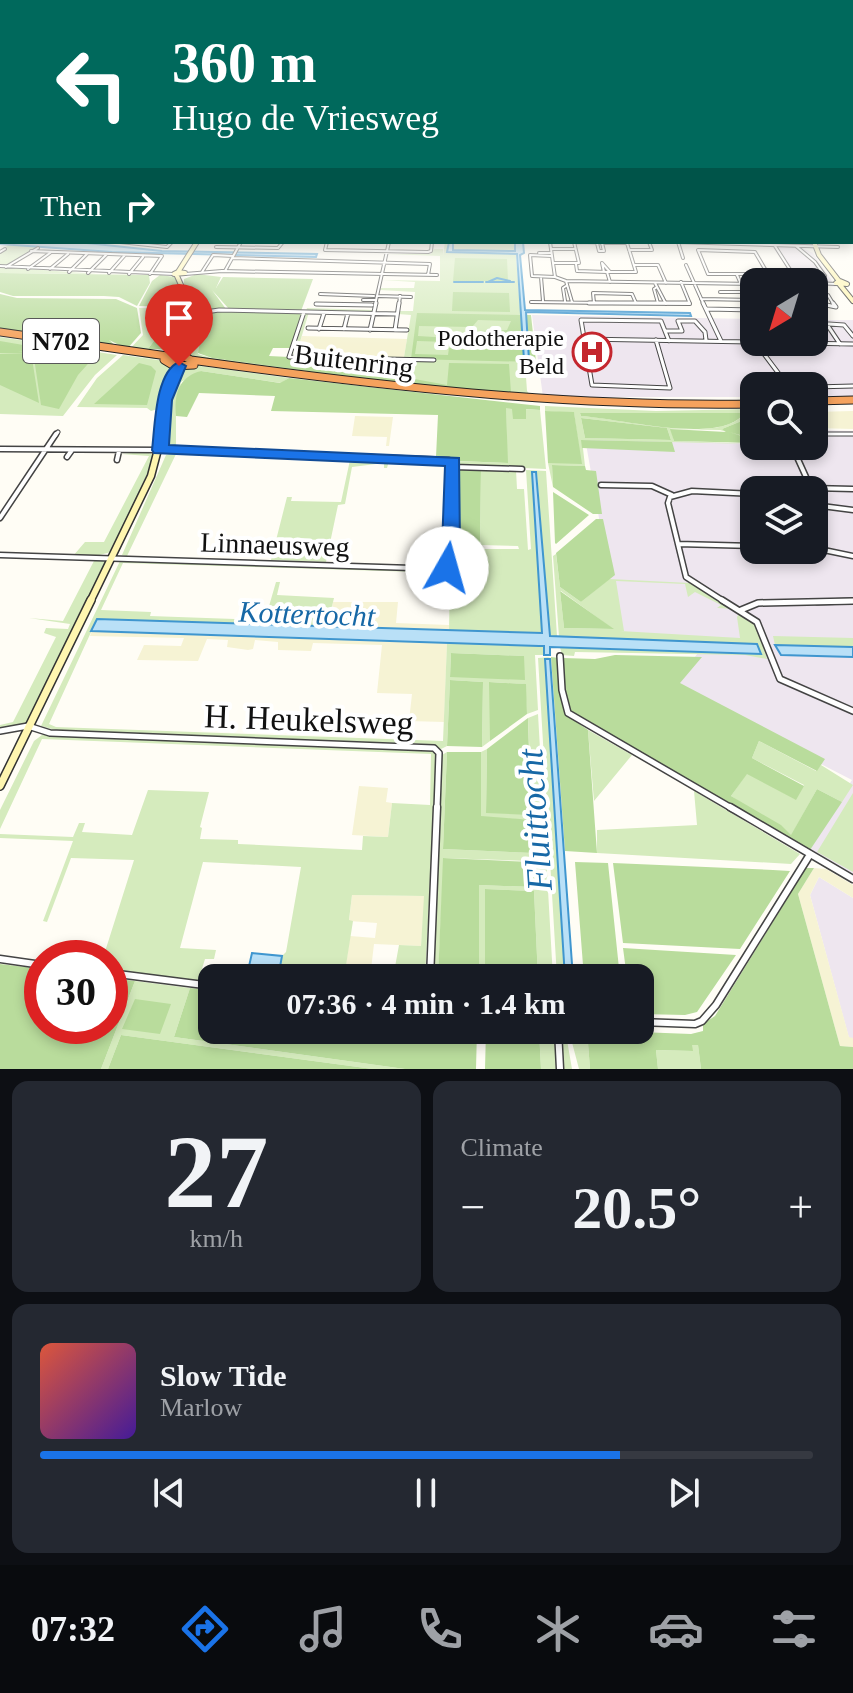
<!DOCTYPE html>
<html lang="en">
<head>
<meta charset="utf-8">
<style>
	:root { --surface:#171b24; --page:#242831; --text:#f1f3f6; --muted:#9ea1a6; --line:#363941; --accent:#1a73e8 }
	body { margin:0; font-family:Georgia,serif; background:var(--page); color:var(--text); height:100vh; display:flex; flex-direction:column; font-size:30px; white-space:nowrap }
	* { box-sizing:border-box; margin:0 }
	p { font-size:26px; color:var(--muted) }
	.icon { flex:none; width:44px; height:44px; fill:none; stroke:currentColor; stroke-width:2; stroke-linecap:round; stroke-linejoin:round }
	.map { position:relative; height:1069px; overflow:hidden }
	.drawer { display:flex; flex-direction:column; gap:12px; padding:12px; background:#0d0f14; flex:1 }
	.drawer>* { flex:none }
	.banner { position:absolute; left:0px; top:0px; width:854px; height:244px; box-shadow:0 4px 12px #0003; background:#00695c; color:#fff; overflow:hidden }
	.needle { width:52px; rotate:218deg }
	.tools { position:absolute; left:740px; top:268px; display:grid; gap:16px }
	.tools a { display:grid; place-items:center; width:88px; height:88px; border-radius:16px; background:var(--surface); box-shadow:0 4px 12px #0003; font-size:40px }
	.speed { position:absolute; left:24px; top:940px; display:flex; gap:16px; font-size:40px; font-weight:700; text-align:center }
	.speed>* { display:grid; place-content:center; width:104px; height:104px; border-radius:50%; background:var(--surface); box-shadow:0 4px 12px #0003; line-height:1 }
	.speed .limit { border:12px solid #d22; background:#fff; color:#111 }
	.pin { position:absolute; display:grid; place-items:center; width:68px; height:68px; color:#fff; margin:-82px -34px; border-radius:50% 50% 50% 0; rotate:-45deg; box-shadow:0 0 8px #0007 }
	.pin .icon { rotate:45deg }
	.me { position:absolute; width:88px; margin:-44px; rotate:7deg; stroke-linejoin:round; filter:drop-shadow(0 0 6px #0008) }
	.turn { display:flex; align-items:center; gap:28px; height:168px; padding:0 40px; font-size:36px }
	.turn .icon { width:104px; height:104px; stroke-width:2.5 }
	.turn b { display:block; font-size:56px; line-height:68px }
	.then { display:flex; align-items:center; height:76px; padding:0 40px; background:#0003; gap:16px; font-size:30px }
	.big { font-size:60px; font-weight:600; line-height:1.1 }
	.drawer .tile { flex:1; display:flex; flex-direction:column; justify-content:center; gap:12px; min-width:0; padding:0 28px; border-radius:16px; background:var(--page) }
	.drawer .dial { align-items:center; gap:0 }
	.dial b { font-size:104px; line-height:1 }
	.song { display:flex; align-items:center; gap:24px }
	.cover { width:96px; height:96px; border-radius:12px; background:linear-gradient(135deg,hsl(10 70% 55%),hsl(260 70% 35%)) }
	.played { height:8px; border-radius:4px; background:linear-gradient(90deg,var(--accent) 75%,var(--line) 75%) }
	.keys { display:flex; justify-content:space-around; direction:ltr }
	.heat { display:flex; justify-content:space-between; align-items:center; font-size:44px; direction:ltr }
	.drawer .tiles { flex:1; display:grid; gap:12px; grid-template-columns:1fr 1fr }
	.tile:last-child { grid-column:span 2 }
	.trip { position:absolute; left:198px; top:964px; width:456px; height:80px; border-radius:16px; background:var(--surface); box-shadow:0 4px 12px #0003; font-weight:600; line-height:80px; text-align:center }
	.menu { display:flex; height:128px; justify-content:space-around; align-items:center; background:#090b0e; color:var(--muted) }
	.menu .icon { width:56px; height:56px }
	.menu .on { color:var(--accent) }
	.menu b { font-size:36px; color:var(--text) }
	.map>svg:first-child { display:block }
</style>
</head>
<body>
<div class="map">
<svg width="853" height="1069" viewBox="0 0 853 1069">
	<rect width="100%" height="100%" fill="#fffdf5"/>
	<path fill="#eee6ef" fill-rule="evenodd" d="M769,242H791L813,253L836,287L797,282Z
		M532,315L754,319V342H814V320H853V397H814V386H754V397H543Z
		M814,430L853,431V876L806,850L852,780L671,687L702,648L621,644L585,438L814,446ZM754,490H814V550H754Z
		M819,877L853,898V1038H849L810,895Z"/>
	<path fill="#f6f3d4" d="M302,336L407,339L404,357L295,355Z
		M853,411V429L814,428V412Z
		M355,416L393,417L389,446H386L387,437L352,436Z
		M333,602H398L396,623L449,625V630L328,627Z
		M92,631L447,643L444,722L409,721L412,694L377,693L382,645L313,643L311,651L278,650V642L255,640L253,649L248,650L227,647L228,640L207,639L198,661L137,660L144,645L181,646L184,638L90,636Z
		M359,786L388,788L386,802L392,803L388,837L352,835Z
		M814,868L826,869L853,885V898L819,877L810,895L849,1037L853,1038V1047L840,1046L798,894Z
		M352,895L425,896L421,946L374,944L370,978H344L350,936L375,938L377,923L349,921Z"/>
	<path fill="#d5ebbd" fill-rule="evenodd" d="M445,242H515L524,362H530L525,363L527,391L531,396L192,363L188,355L200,331L198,354L211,358L362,378L367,361L288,359L292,357L307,308L373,310L372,313L309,312L296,355L404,357L411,315L398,314V311H413L415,292L380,290L381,288H414L415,282L382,280L440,281V256L387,254H431L434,249H443V255Z
		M8,245L38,247L2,267L97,274L0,273V253Z
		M139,308L189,309L193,332C179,369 157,359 125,354L143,335ZM149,310H184L173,349L163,352L148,349L159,334Z
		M0,337L117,355L95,375L63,416L0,414Z
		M123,355L165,361L173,367L165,385L161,408L151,411L147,408L77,407L97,378Z
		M193,365L289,378L281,383L201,371L181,382L176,408V451L164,449C161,424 165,389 179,368Z
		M545,406L656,411L751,409L753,412H748L744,420L722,429L754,440L720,430L671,429L674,441L754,444L582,440L585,466L552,465L553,487L548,463H581L574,413L545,411ZM580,413L744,414C717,446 621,418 581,416ZM581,418L667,428L671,440L585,438Z
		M506,408L540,410L546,469L455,465V461L507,463Z
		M145,452L156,455L111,552L92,557L73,556L85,542H104L149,456L121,454Z
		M174,453L176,454L127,556L122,555L166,455Z
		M350,460L389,461L387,468H384V463L352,467L345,504L338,505L326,562L271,560L287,497H292L291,501L341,502Z
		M481,468L516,470L517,489H524L528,550L531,549L526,470L546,471L557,636H549L537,473L533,472L543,633L449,630L450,573L123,563L101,610L151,612L150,616L265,620L276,582H280L277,595L334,598L327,627L97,619L49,724L56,727L443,741L447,643L544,646V655H535L538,710L527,714L525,684L490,682V741L482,747L483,682L450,680L447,746L441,749L427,744L59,731L41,726L120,561L445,571L452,566L454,549H519L518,546L480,545ZM451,653L524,656L450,677Z
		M556,554L560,587L581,602L609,579L690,583L736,609L717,608L721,605L695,592L688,597L685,584L616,581L624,631H620L740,638L737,617L740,612L757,626L767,659L745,655L575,652L574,656L562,655L560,647L760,654L757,644L559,637L553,556ZM560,591H561L613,629L564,628Z
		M95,559L106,562L27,723L0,729V725L13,722L56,637L44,633L46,628L68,629L70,624L29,618L63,621Z
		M773,636L853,638V647L775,645Z
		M551,657L545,659L566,978H557L538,658Z
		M538,714L553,978H538L534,891L486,889L485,978H479V885L534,887L529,861L444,858L438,978H433L442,755L447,752L443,849L533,853L532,820L481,817V752L487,749L486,813L532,807L528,718Z
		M588,730L632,755L594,801Z
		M42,735L431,750L436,753V763L425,978H393L399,945L421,946L424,896L352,895L349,920L353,921L344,978H278L282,956L286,952L301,867L203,862L180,948L216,950L214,959H205L200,975L225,978H212V982L110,970V958H103L134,860L71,858L47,922L43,921L73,841L0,838V834L73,837L79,823H85L82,832L132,835L148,790L209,792L200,827L202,828L200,839L238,840V844L362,850L363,836L388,837L392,803L430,805L431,754L42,739L0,829V810L34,741Z
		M759,741L816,771L821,765L853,785L842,802L817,789L791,836L731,796L747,773L795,799L804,785L752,758Z
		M694,791L800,854L791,864L597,853V830L697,825Z
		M853,793V872L817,852Z
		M135,981L190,988L174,1037L405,1069H373L121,1035L108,1069H101Z
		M539,1030H555L557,1069H541Z
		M561,1030H587L590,1069H579L569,1031L567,1040L572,1069H563Z
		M691,1044L698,1045L701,1069H658L656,1050L692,1051Z"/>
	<path fill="#b9dc9c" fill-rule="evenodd" d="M455,258L507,259L508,281H453Z
		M0,273L149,275L150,283L137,306L119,297L104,296H13L0,292Z
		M197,274L221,277L216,288L223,277L313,279L301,311L229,309L212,290L226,309L196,311L184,291V279Z
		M160,275L175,277L179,289H172L179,290L186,307L139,306L152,281Z
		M453,292L509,293L510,312L452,311Z
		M0,294L17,298L116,299L137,308L141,333L127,349L109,340L117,347L0,331Z
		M149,310H184L190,324L188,335H183C173,353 166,349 148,349L159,334Z
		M218,311L302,313L291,348H273L269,356L369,361L360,369L447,385L449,363L509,364L511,393L380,381L212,358L198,353L201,325L198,315Z
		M417,313L521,315L524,360H529L525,315H531L536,362L411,359ZM478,320L511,321L507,330L473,332L507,335L508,347L453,346L449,348L448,355L415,354L417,341L450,342L451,338L418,336L419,326L472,327Z
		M0,341L29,346L30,351H18L31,352L39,403L0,385V354H29L0,353Z
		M36,347L95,356L78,375L59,409L41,405L33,351Z
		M139,363L151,366L156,371L147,405L94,404Z
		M201,371L280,383L289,378L540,406V410L526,409V419H513L512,409L506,408L508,463L459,461L456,457H436L438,415L271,411L275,396L199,393L187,417L176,416C174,395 178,377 201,371Z
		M545,411L574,412L582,464L548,463Z
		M748,412L754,414V439L729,432L754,440V443L674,441L670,429L726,432L722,429L744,420Z
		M580,413H744C723,446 617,418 581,416Z
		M581,418L667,428L671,440L585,438Z
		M581,440L672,442L675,452L582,448Z
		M552,465L585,466L586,470L596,471L602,514H593L553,487Z
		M457,468H481L480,545H454Z
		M553,492L589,515L556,544L555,543Z
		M596,519H603L615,575L581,602L560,587L556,553Z
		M560,591L614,629L564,628Z
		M451,653L524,656L525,680L450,677Z
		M615,655L702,657L680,683L825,759L817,771L759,741L752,758L804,786L796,800L747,774L731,796L781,825L791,835L817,789L842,802L808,853L571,712L566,700L563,658L595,659Z
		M551,657L559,658C561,693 555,709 588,730L597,853L565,851Z
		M450,680L483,682L482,747L447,746Z
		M489,682L526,684L527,714L490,741Z
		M528,718L531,815L486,813L487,749Z
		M447,752H481V816L532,820L533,853L443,849Z
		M443,858L533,862L534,887L479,885V978H438Z
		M575,862L608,863L620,978H584Z
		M613,863L773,870L790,871L740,949L623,943Z
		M806,868H814L798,894L801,905L840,1046L853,1047V1069H701L698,1045H692L693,1051L656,1050L658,1069H590L587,1030L691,1034L703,1031V1024L715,1016Z
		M485,889L534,891L538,978H485Z
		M623,948L736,955L697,1012L685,1015L640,1014V978H627Z
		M0,964L42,969V1026H110V978L135,981L101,1069H0Z
		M190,988L212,990V1030H477L476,1069H405L174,1037Z
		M135,999L171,1004L160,1034L122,1029Z
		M486,1030H539L541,1069H485Z
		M121,1035L373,1069H108Z"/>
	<path fill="#b9e0f7" stroke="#3f96cf" stroke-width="2" d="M0,238L2,242H77L162,251L317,254L316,257L112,252L0,244Z
		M449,242H453V250L515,251V242H523L524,253L520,255L525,310L690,313L691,316L526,312L529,360H524L517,254L447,252Z
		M532,472H536L550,636L757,644L761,654L550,647V655H544V646H539L91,631L97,619L542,633Z
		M775,645L853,647V657L781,655Z
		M545,659H550L573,978H565Z
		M252,953L282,956L278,978L247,975Z"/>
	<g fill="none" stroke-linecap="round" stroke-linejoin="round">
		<path stroke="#3f96cf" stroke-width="2" d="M454,282H483
			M486,282H514
			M488,282L497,278L510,281"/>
		<g stroke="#444" stroke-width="4">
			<path id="street-far4" d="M120,242L167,247L172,242
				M327,242L325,250L428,252L431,251L432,242
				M550,242L555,277L566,281L754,284
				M677,242L838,247
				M678,242L683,258
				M597,243L599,251H604L602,243
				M775,246L798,282
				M796,246L815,262L825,276L819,279L821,283
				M216,247L278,248L283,242
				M551,249H574
				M629,250H652L649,242
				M698,250L755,252L768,274H708Z
				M31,251L162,256L150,274
				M0,252L5,249
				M539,253H551
				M551,256L530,255L532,276L555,277
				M232,258L430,264L428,275
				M553,263H579L574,242L627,243L636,272H607
				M576,264L577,271L607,272L610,282
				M634,265H658L666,283
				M686,265L704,305
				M0,266L174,274
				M6,267L38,248
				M28,269L50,253
				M50,269L68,254
				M225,271L241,242
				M69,272L87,254
				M202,272L213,255L233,256
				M604,272L602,263L610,272
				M88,273L106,255
				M109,273L125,255
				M129,274L143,257
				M185,274L222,271L437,275
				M737,275L741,284
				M541,277L543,301
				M566,281L572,302
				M655,283L666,304
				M814,283L837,284
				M657,287L654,289L658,303
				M720,292H754
				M320,294L374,296
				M378,296L411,297
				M701,299L754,300
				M363,300H376
				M565,301L563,288L566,286
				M814,301L820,305
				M818,301L815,295H828L834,305
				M531,302L690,304L681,282
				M594,303L593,293L632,294L636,303
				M316,304L357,305
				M375,305L389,242
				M399,305L400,296"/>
		</g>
		<g stroke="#444" stroke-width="5">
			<path id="street-far3" d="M589,303H689
				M703,303L721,341
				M817,303L836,307L833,303
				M316,304L372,305
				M707,309L754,310
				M304,312L289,357L434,360
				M192,314L219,310L397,314
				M754,322L746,323L754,340
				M814,323L844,325L853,336
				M826,323L840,344
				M308,328L407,330
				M319,329L324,313
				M344,329L348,313
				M370,330L376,303
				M395,330L399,303
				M666,331H682L678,321H695L705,332L706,340
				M583,339L853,344
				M656,340L670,388L592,385L581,320L661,321L669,341
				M755,342L788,386
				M814,387L853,386
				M814,434H853
				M55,436L58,432"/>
		</g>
		<g stroke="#444" stroke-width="7">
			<path id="street-far2" d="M792,446L811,488L853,489
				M0,449L160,450L449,460L454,463L449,565L444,569L0,555
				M67,457L72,450
				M117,460L119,451
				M454,467L522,469
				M601,485L652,486L672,495
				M814,505L853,510
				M0,518L56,434
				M678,544L754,546
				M814,548L853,556
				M725,602L686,577L668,503L670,497L692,491L754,494
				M817,602L853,601"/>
		</g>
		<g stroke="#444" stroke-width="8">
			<path id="street-far1" d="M722,600L757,622L780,679L853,711
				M741,610L758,603L853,601
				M560,656L562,690L568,713L733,809
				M0,731L28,726L50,733L434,748L439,753L437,809"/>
		</g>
		<g stroke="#444" stroke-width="9">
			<path id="street" d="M730,807L853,879
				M0,959L42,965
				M110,973L212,986
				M430,978L437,807
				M640,1022L695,1024L702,1021L716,1005L809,856
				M558,1030L560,1069"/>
		</g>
		<g stroke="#333" stroke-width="6">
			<path id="secondary-far3" d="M814,242L819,255L839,281
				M178,272L197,242
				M178,272L185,273L174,274Z
				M177,276L190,305
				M840,281L847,284L836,283Z
				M840,285L853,301"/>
		</g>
		<g stroke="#333" stroke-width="7">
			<path id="secondary-far2" d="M186,356L199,326L189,303
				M161,436L165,400L174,366"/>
		</g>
		<g stroke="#333" stroke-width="9">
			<path id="secondary-far1" d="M90,602L151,476L162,434"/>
		</g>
		<g stroke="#333" stroke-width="10">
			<path id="secondary" d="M0,786L91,600"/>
		</g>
		<g stroke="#222" stroke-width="9">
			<path id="highway" d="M0,332L174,357
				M164,360L174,366L194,365
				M169,362L183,356L191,360C378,386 565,407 754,404
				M814,401L853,400"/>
		</g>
		<use href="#street-far4" stroke="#fff" stroke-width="2"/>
		<use href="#street-far3" stroke="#fff" stroke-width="3"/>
		<use href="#street-far2" stroke="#fff" stroke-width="4"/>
		<use href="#street-far1" stroke="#fff" stroke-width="5"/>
		<use href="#street" stroke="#fff" stroke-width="6"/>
		<use href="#secondary-far3" stroke="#fff6b0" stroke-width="4"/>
		<use href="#secondary-far2" stroke="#fff6b0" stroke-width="5"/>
		<use href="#secondary-far1" stroke="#fff6b0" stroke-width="6"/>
		<use href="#secondary" stroke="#fff6b0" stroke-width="7"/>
		<use href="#highway" stroke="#f5a25d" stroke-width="7"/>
	</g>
	<linearGradient id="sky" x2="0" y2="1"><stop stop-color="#95c6ee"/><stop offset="0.57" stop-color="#fffefa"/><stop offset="1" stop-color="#fffefa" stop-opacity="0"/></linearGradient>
	<rect width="853" height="348" fill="url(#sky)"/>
	<path fill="#1a73e8" stroke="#114b97" stroke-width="2" d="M179,362L186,366L172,400L169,445L459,458L460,547L453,572L447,574L437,568L442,547L445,466L154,453L152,450C155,427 155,372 179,362Z"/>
	<defs>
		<g id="hospital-ring" transform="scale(2)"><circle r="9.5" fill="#fff" stroke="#c4262e" stroke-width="1.5"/><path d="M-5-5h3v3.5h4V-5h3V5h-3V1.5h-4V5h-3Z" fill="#c4262e"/></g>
	</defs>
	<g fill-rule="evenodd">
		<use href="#hospital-ring" x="592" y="352"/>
	</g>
	<g text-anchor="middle" stroke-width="8" stroke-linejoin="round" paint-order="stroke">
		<g font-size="24" fill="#111" stroke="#fff" text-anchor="end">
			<text x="564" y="346">Podotherapie<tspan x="564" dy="28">Beld</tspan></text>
		</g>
		<rect fill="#fff" stroke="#585858" stroke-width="2" x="23" y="319" width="76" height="44" rx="6"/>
		<g font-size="26" font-weight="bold" fill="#111">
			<text x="61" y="350">N702</text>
		</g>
		<g font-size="28" fill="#111" stroke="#fff">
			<text transform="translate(354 360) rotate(7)" y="10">Buitenring</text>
			<text transform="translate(275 544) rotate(2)" y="10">Linnaeusweg</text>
		</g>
		<g font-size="30" font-style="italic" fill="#1768a6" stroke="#fff">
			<text transform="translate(307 614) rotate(2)" y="10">Kottertocht</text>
		</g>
		<g font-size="34" fill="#111" stroke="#fff">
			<text transform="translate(309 719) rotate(2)" y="12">H. Heukelsweg</text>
		</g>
		<g font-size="36" font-style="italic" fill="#1768a6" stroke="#fff">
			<text transform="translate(534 820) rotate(-94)" y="13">Fluittocht</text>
		</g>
	</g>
</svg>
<div class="tools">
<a><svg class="needle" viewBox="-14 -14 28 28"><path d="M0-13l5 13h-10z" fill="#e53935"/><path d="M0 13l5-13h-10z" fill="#9ea1a6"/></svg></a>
<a><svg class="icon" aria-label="search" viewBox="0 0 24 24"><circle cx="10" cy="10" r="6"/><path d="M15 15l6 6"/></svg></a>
<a><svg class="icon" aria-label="layers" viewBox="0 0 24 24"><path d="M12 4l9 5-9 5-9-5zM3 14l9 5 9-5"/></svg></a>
</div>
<div class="speed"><div class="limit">30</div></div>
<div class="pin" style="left:179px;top:366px;background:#d93025"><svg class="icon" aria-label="arrive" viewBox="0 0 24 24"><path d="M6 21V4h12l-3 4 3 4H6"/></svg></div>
<svg class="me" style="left:447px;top:568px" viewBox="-20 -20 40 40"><circle r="19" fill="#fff"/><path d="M0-13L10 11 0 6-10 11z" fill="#1a73e8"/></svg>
<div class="trip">07:36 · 4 min · 1.4 km</div>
<div class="banner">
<div class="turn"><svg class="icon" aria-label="left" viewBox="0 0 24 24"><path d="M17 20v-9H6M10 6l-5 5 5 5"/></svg><div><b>360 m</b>Hugo de Vriesweg</div></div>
<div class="then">Then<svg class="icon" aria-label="right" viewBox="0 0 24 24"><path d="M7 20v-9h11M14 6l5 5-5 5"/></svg></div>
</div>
</div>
<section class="drawer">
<div class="tiles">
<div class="tile dial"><b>27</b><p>km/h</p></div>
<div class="tile"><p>Climate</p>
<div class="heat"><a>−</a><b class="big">20.5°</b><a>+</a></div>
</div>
<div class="tile">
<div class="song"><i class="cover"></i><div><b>Slow Tide</b><p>Marlow</p></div></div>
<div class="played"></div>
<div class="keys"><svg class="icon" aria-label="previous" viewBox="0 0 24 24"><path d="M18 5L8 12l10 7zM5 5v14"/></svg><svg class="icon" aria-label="pause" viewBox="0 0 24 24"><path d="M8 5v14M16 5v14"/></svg><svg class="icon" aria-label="next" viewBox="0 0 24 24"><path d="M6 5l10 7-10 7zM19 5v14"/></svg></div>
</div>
</div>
</section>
<nav class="menu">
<b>07:32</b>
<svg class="icon on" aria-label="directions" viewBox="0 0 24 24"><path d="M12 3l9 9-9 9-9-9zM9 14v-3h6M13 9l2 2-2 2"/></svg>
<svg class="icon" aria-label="music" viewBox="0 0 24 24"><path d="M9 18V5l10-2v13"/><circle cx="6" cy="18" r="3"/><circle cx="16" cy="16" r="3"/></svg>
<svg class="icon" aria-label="phone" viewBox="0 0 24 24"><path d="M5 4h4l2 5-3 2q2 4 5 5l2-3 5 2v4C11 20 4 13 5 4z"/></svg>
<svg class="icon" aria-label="climate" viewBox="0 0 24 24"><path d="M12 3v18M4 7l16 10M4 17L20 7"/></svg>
<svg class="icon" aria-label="car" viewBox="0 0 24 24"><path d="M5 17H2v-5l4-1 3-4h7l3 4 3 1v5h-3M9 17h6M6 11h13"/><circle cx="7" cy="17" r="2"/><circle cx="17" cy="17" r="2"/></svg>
<svg class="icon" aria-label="filters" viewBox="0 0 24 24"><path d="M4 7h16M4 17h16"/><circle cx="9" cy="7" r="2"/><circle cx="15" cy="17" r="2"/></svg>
</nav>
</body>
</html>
